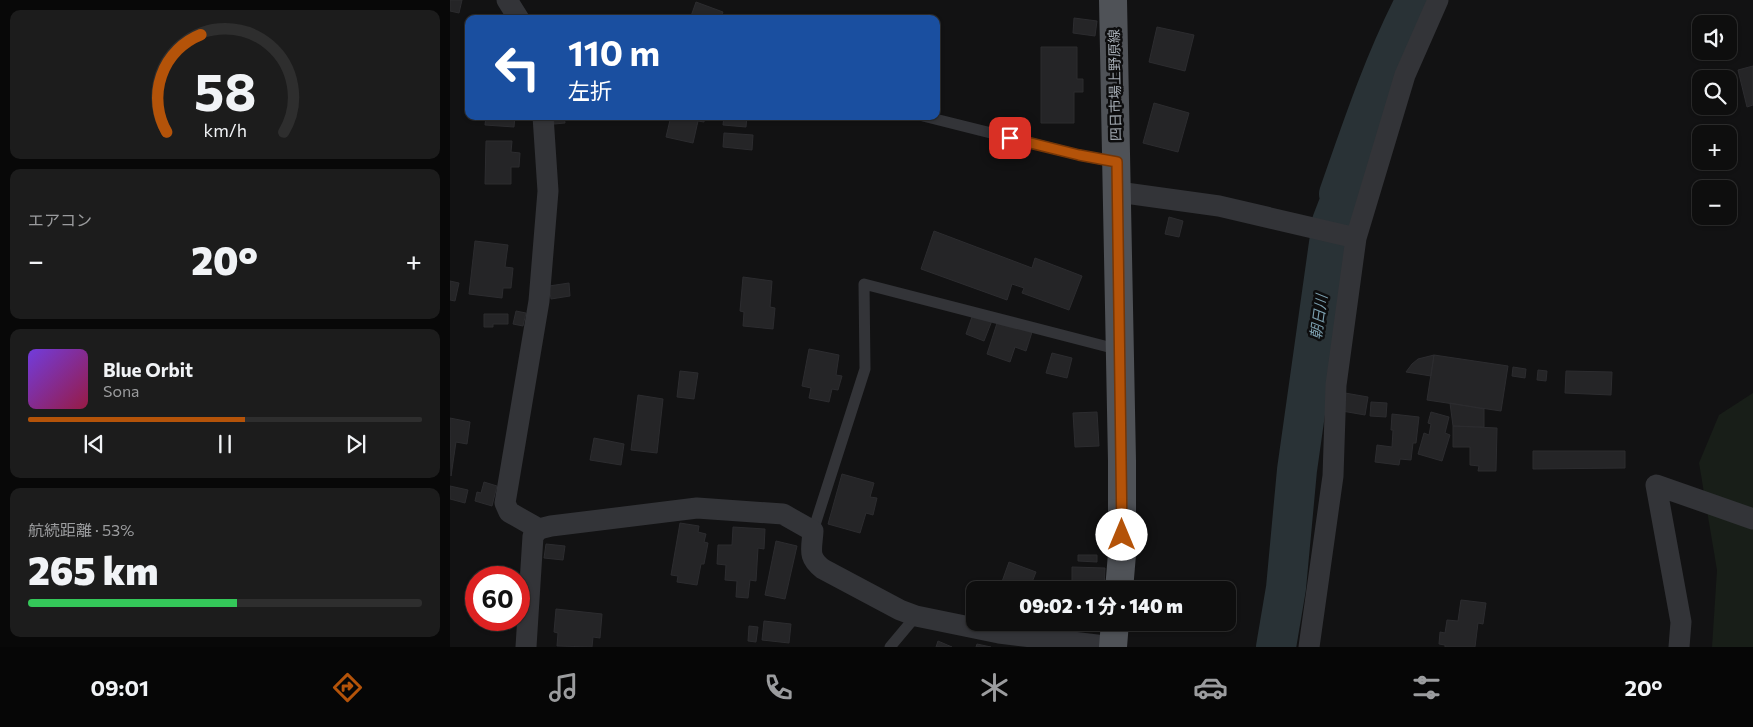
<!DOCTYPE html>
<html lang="ja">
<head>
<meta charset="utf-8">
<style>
	:root { --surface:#0e0e0e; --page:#1c1c1c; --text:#f1f3f6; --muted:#9b9c9e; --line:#2e2e2e; --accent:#b45309 }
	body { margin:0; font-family:Commissioner,"Noto Sans JP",sans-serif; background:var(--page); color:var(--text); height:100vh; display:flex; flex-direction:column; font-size:19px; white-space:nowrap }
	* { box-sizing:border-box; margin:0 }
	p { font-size:16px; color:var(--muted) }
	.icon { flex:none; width:28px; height:28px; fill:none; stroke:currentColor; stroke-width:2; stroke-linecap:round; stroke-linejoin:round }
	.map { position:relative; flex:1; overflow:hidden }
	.drawer { display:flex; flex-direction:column; gap:10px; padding:10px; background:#080808; width:450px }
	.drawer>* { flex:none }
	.hud { position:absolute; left:15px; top:15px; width:475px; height:105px; border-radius:10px; box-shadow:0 1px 4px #0004,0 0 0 1px var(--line); background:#1a4fa0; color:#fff; overflow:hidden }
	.tools { position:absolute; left:1242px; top:15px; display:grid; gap:10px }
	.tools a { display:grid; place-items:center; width:45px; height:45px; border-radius:10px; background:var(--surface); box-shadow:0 1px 4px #0004,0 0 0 1px var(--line); font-size:25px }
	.speed { position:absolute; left:15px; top:566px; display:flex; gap:10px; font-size:25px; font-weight:700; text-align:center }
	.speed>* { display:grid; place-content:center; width:65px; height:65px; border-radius:50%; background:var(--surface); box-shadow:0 1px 4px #0004,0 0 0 1px var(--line); line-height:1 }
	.speed .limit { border:8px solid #d22; background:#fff; color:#111 }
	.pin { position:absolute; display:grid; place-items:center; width:42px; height:42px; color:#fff; margin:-21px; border-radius:10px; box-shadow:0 2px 8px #0006 }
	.me { position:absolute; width:55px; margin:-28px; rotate:0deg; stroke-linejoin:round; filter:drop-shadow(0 0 4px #0008) }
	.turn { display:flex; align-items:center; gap:18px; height:105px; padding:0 20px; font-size:22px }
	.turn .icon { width:65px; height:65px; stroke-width:2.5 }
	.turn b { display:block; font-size:35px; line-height:42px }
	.big { font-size:38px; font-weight:800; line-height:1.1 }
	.drawer .tile { flex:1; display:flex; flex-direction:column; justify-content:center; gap:8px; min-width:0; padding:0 18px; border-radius:10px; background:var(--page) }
	.drawer .dial { align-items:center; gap:0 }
	.dial svg { height:130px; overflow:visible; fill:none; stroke:var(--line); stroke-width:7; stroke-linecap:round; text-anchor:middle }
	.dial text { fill:var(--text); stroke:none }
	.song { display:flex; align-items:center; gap:15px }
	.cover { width:60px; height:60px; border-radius:8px; background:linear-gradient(135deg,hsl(260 70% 55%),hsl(340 70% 35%)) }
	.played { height:5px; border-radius:2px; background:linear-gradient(90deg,var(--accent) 55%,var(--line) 55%) }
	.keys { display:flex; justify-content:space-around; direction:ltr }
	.heat { display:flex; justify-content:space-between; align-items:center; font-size:28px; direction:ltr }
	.charge { height:8px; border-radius:4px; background:linear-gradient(90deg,#34c759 53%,var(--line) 0) }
	.trip { position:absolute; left:516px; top:581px; width:270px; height:50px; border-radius:10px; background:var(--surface); box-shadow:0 1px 4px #0004,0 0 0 1px var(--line); font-weight:800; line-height:50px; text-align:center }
	.tab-bar { display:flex; height:80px; justify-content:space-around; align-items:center; background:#060606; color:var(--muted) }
	.tab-bar .icon { width:35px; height:35px }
	.tab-bar .on { color:var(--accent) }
	.tab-bar b { font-size:22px; color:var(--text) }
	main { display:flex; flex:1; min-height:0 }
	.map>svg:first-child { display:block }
</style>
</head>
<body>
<main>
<section class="drawer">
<div class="tile dial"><svg viewBox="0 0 100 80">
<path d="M14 69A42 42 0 1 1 86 69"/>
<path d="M14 69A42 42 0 0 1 35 9" stroke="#b45309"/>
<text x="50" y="56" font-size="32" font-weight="700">58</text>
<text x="50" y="72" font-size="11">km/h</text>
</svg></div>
<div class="tile"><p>エアコン</p>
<div class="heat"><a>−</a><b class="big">20°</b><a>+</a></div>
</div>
<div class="tile">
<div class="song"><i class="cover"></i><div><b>Blue Orbit</b><p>Sona</p></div></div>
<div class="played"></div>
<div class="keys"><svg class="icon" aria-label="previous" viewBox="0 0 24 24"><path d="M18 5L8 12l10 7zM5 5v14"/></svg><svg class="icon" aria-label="pause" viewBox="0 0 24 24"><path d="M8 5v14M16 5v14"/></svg><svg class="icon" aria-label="next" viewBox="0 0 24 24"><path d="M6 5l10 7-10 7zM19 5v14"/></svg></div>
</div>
<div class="tile"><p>航続距離 · 53%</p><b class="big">265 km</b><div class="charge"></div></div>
</section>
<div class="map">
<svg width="1303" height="647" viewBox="0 0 1303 647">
	<rect width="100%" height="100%" fill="#121213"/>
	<path fill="#181e18" d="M1303,393V647H1262L1267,570L1249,463L1269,415Z"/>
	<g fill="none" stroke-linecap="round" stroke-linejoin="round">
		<path stroke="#293236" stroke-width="40" d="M826,647L836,588L847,470L882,222L892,196L889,194C912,128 934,62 966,0"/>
	</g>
	<path fill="#252527" stroke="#2c2c2f" d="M0,0H12L9,13L0,11Z
		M246,2L273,12L270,19H240Z
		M624,18L647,21L645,36L623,33Z
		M707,27L744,35L735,71L699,62Z
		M591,47H627V79H633V92H624V123H591Z
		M1303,66V105L1297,107L1288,70Z
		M704,103L739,113L728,152L693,143Z
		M36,116H65L64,127L35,125Z
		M103,116H114L115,123L104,124Z
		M221,116H255L254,122L248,121L243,143L216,137Z
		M274,116H297L296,127L273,125Z
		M274,133L303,135L302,150L273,147Z
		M36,141H62L61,152L70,153L69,167H61V184H35Z
		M719,217L733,221L729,237L715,234Z
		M484,231L582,268L585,258L632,276L619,310L572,293L574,288L562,284L557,300L471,269Z
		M25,241L58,245L55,267L63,268L61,288H53L52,298L19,294Z
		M293,277L322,281L320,307L325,308L323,329L293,326L294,312L290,311Z
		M0,281L9,283L5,301L0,300Z
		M119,283L120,296L101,299L99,286Z
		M66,311L76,313L73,326L63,324Z
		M524,311L543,318L534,341L516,334Z
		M34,314H58V324H43V327H34Z
		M549,317L583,329L576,351L565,347L560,362L537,354Z
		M359,349L389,355L386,375L392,376L388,390L382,389L379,402L359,398L361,388L352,386Z
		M602,353L622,358L617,378L596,373Z
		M984,355L1058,366L1051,411L977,400Z
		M984,355L981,376L956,372L962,364L968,359Z
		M1063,367L1076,369L1075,378L1062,376Z
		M1088,370L1097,371L1096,381L1087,380Z
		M230,371L248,373L244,399L227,397Z
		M1116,371L1162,372L1161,395L1115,393Z
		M895,393L918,397L915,415L892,411Z
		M188,395L213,399L207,453L181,450Z
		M921,402L937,403L936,417L920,416Z
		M1000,403L1034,409V427L1003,426Z
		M647,412L649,446L625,447L623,413Z
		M981,412L999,417L995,433L1000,435L992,461L968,454L974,433L979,435L981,424L978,423Z
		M942,414L969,417L966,443H963L961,460L950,459L949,465L925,462L927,445L942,447L943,430H941Z
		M0,418L20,422L17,444L6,442L1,476Z
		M1003,426L1047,428L1046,471H1028L1029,466L1020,465V447H1003Z
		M144,438L174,444L171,465L140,460Z
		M1083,451H1175V468L1083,469Z
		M392,474L424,483L420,497L427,498L423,515L416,513L410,533L378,524Z
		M34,482L47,486L42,506L25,501L27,492L31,493Z
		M0,486L18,490L15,503L0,499Z
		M230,523L249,526L248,532L256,534L254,542L258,543L254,564H251L247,585L227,582L228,576L221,575Z
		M283,527L315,529L314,549L308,548L306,581L300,580L298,598L286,597L287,581L275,580L276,565L267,564L268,545H282Z
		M326,541L347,546L335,599L315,595Z
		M96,544L115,546L113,560L94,558Z
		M628,555H647V562L628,561Z
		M559,562L586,572L579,590H549Z
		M622,567L655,568L654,590H622Z
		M1011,600L1036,603L1033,624L1028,623L1025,647H995V645L989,644L990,632L995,633L997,620L1008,621Z
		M106,609L152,614L150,638L143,637L142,647L107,646L108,633L104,632Z
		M314,621L341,624L339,643L312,640Z
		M620,622H647V626L620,625Z
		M299,626L308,627L306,642L298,641Z
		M488,641L502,647H486Z
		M527,644L541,647H526Z"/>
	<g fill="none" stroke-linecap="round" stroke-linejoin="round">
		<path stroke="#333438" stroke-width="11" d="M473,116L629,155L666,162
			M363,531L415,369L414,284L670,350
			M440,647L466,616"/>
		<path stroke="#333438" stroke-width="21" d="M57,0L69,19
			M668,192L769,206L906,238
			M89,529L59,512L55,503L89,301L98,191L93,116
			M76,647L83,536L89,529L101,526L247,508L333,514L363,531C362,549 357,557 373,569L450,610L466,616L549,633L663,647
			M859,647L883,476L886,385L906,238L955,75L988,0
			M1229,647L1231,622L1206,485L1303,519"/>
		<path stroke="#4f5257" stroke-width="28" d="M663,0L672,461V554L669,590
			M663,647L665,622"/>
	</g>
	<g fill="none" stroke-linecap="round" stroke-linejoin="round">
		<g stroke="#753606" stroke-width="12">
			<path id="route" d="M560,138L629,155L667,162L672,535"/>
		</g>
		<use href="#route" stroke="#b45309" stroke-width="9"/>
	</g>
	<g text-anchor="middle" stroke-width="5" stroke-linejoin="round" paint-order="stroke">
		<g font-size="14" fill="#a4abb3" stroke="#0d0d0e">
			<text transform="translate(665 85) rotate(-91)" y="5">四日市場上野原線</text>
		</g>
		<g font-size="15" font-style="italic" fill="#7b9eae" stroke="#0d0d0e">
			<text transform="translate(869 317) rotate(-82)" y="5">朝日川</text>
		</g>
	</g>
</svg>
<div class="tools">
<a><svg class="icon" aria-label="sound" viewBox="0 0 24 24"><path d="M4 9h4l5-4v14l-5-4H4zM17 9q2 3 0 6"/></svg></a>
<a><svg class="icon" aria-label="search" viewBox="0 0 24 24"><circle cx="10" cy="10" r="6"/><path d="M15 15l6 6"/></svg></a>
<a>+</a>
<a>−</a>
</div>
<div class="speed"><div class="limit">60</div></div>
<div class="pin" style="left:560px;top:138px;background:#d93025"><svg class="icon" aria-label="arrive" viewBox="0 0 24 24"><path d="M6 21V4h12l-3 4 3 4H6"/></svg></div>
<svg class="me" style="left:672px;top:535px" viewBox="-20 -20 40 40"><circle r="19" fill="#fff"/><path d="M0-13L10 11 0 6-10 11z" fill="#b45309"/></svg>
<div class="trip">09:02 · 1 分 · 140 m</div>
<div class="hud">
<div class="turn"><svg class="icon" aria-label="left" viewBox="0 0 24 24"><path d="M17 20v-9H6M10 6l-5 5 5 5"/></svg><div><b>110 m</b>左折</div></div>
</div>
</div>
</main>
<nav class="tab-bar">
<b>09:01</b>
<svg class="icon on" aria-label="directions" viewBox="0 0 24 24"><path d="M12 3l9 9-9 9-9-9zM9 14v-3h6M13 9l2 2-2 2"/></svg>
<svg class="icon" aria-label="music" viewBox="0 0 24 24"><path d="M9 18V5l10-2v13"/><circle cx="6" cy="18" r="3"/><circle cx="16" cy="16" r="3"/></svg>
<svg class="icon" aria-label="phone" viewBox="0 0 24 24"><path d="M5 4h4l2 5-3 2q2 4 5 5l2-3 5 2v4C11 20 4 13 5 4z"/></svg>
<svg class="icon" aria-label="climate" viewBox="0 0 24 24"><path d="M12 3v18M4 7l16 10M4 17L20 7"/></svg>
<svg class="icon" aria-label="car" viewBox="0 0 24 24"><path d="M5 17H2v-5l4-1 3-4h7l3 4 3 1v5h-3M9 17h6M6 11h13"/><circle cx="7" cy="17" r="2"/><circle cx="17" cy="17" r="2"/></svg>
<svg class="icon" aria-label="filters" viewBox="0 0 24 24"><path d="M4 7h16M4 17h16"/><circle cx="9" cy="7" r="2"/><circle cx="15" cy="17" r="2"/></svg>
<b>20°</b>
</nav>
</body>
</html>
